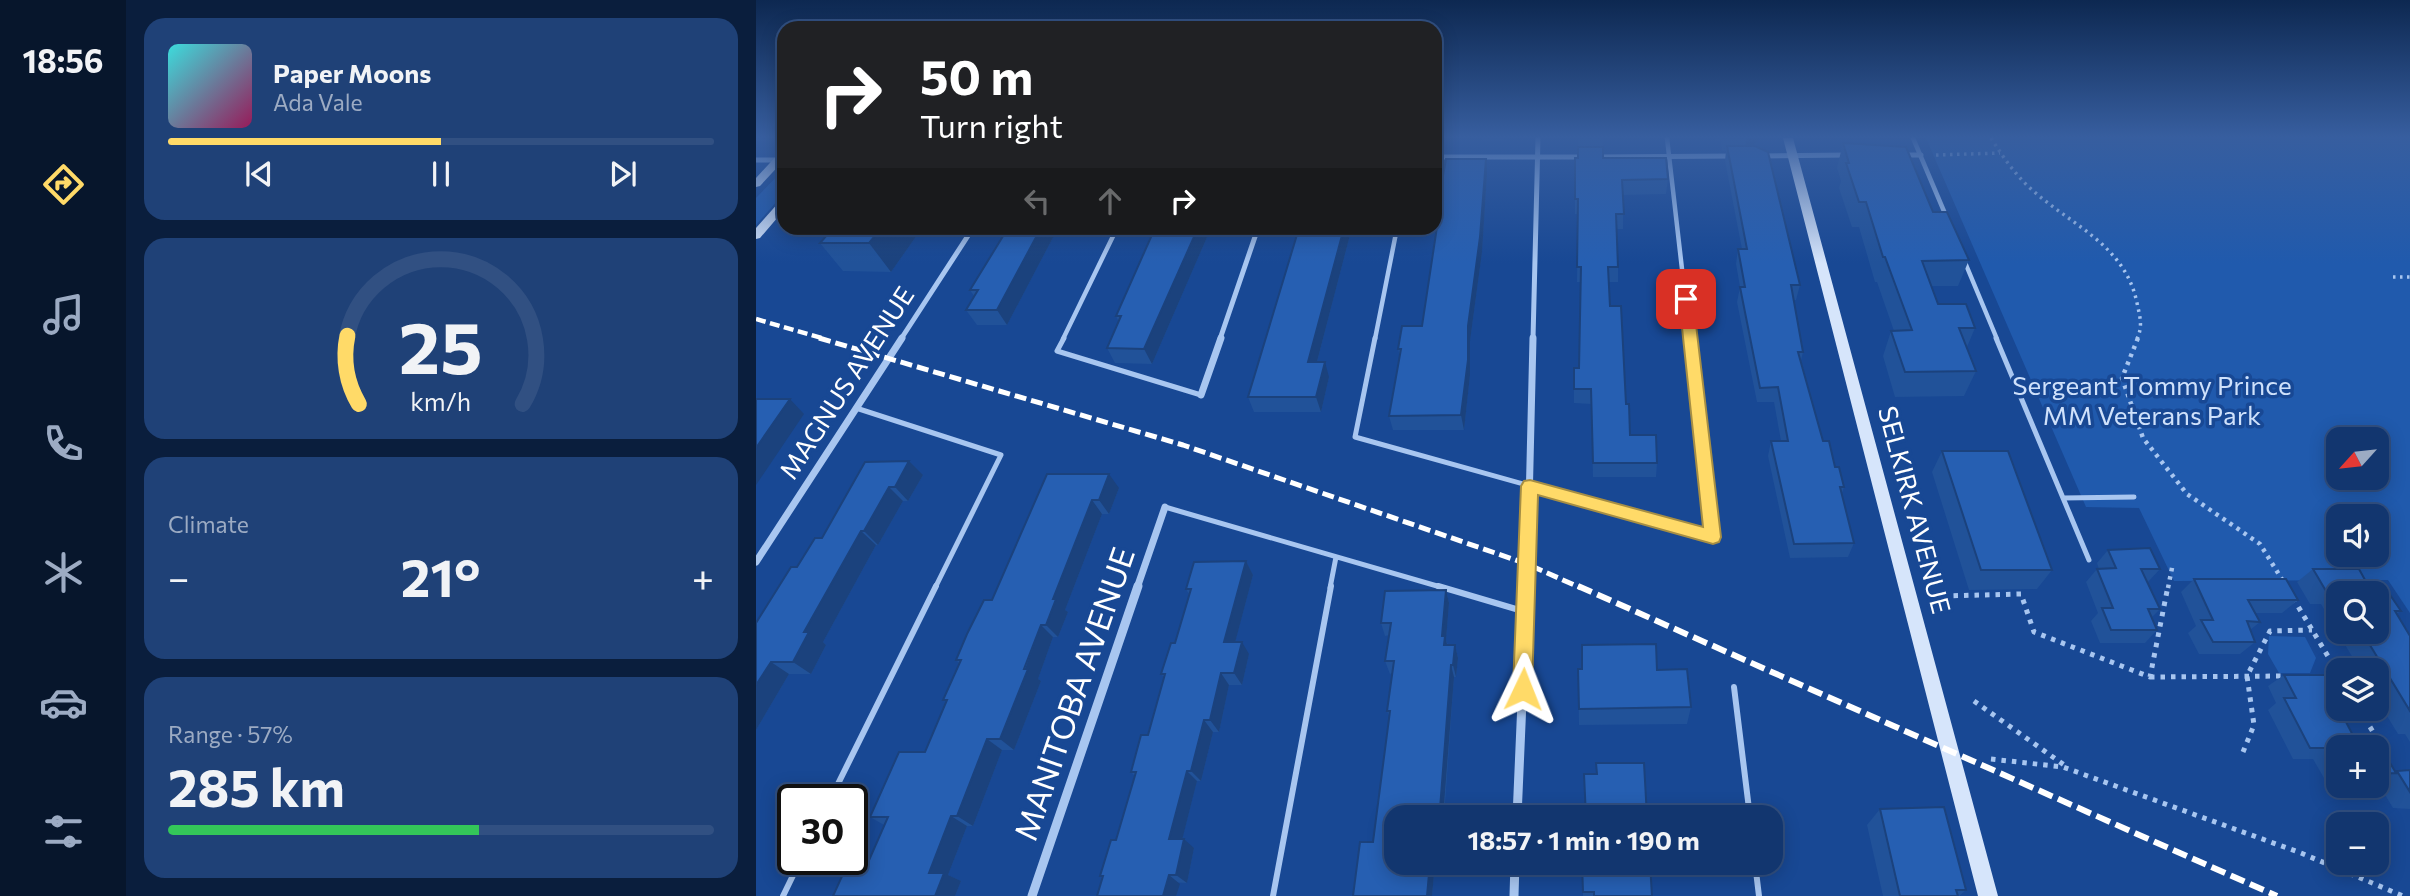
<!DOCTYPE html>
<html lang="en">
<head>
<meta charset="utf-8">
<style>
	:root { --surface:#12366f; --page:#1f4177; --text:#f1f3f6; --muted:#9cabc3; --line:#315082; --accent:#ffda68 }
	body { margin:0; font-family:Commissioner,sans-serif; background:var(--page); color:var(--text); height:100vh; display:flex; flex-direction:column; font-size:26px; white-space:nowrap }
	* { box-sizing:border-box; margin:0 }
	p { font-size:23px; color:var(--muted) }
	.icon { flex:none; width:38px; height:38px; fill:none; stroke:currentColor; stroke-width:2; stroke-linecap:round; stroke-linejoin:round }
	.map { position:relative; flex:1; overflow:hidden }
	.details { display:flex; flex-direction:column; gap:18px; padding:18px; background:#0a1e3d; width:630px }
	.details>* { flex:none }
	.guide { position:absolute; left:21px; top:21px; width:665px; height:214px; border-radius:21px; box-shadow:0 4px 18px #0003,0 0 0 2px var(--line); background:#202124; color:#fff; overflow:hidden }
	.needle { width:46px; rotate:243deg }
	.fabs { position:absolute; left:1570px; top:427px; display:grid; gap:14px }
	.fabs a { display:grid; place-items:center; width:63px; height:63px; border-radius:14px; background:var(--surface); box-shadow:0 4px 18px #0003,0 0 0 2px var(--line); font-size:35px }
	.speed { position:absolute; left:21px; top:784px; display:flex; gap:14px; font-size:35px; font-weight:700; text-align:center }
	.speed>* { display:grid; place-content:center; width:91px; height:91px; border-radius:50%; background:var(--surface); box-shadow:0 4px 18px #0003,0 0 0 2px var(--line); line-height:1 }
	.speed .limit { border:4px solid #111; border-radius:10px; background:#fff; color:#111 }
	.pin { position:absolute; display:grid; place-items:center; width:60px; height:60px; color:#fff; margin:-30px; border-radius:14px; box-shadow:0 4px 10px #0006 }
	.me { position:absolute; width:77px; margin:-38px; rotate:2deg; stroke-linejoin:round; filter:drop-shadow(0 0 5px #0008) }
	.turn { display:flex; align-items:center; gap:24px; height:147px; padding:0 28px; font-size:32px }
	.turn .icon { width:91px; height:91px; stroke-width:2.5 }
	.turn b { display:block; font-size:49px; line-height:60px }
	.lanes { display:flex; align-items:center; height:66px; padding:0 28px; background:#0003; justify-content:center; gap:35px; direction:ltr }
	.lanes .off { opacity:.35 }
	.big { font-size:52px; font-weight:700; line-height:1.1 }
	.details .tile { flex:1; display:flex; flex-direction:column; justify-content:center; gap:10px; min-width:0; padding:0 24px; border-radius:21px; background:var(--page) }
	.details .dial { align-items:center; gap:0 }
	.dial svg { height:182px; overflow:visible; fill:none; stroke:var(--line); stroke-width:7; stroke-linecap:round; text-anchor:middle }
	.dial text { fill:var(--text); stroke:none }
	.song { display:flex; align-items:center; gap:21px }
	.cover { width:84px; height:84px; border-radius:10px; background:linear-gradient(135deg,hsl(180 70% 55%),hsl(330 70% 35%)) }
	.played { height:7px; border-radius:4px; background:linear-gradient(90deg,var(--accent) 50%,var(--line) 50%) }
	.keys { display:flex; justify-content:space-around; direction:ltr }
	.heat { display:flex; justify-content:space-between; align-items:center; font-size:38px; direction:ltr }
	.charge { height:10px; border-radius:5px; background:linear-gradient(90deg,#34c759 57%,var(--line) 0) }
	.trip { position:absolute; left:628px; top:805px; width:399px; height:70px; border-radius:21px; background:var(--surface); box-shadow:0 4px 18px #0003,0 0 0 2px var(--line); font-weight:700; line-height:70px; text-align:center }
	main { display:flex; flex:1; min-height:0 }
	.dock { display:flex; flex-direction:column; width:126px; justify-content:space-around; align-items:center; background:#07162c; color:var(--muted) }
	.dock .icon { width:49px; height:49px }
	.dock .on { color:var(--accent) }
	.dock b { font-size:32px; color:var(--text) }
	.map>svg:first-child { display:block }
</style>
</head>
<body>
<main>
<nav class="dock">
<b>18:56</b>
<svg class="icon on" aria-label="directions" viewBox="0 0 24 24"><path d="M12 3l9 9-9 9-9-9zM9 14v-3h6M13 9l2 2-2 2"/></svg>
<svg class="icon" aria-label="music" viewBox="0 0 24 24"><path d="M9 18V5l10-2v13"/><circle cx="6" cy="18" r="3"/><circle cx="16" cy="16" r="3"/></svg>
<svg class="icon" aria-label="phone" viewBox="0 0 24 24"><path d="M5 4h4l2 5-3 2q2 4 5 5l2-3 5 2v4C11 20 4 13 5 4z"/></svg>
<svg class="icon" aria-label="climate" viewBox="0 0 24 24"><path d="M12 3v18M4 7l16 10M4 17L20 7"/></svg>
<svg class="icon" aria-label="car" viewBox="0 0 24 24"><path d="M5 17H2v-5l4-1 3-4h7l3 4 3 1v5h-3M9 17h6M6 11h13"/><circle cx="7" cy="17" r="2"/><circle cx="17" cy="17" r="2"/></svg>
<svg class="icon" aria-label="filters" viewBox="0 0 24 24"><path d="M4 7h16M4 17h16"/><circle cx="9" cy="7" r="2"/><circle cx="15" cy="17" r="2"/></svg>
</nav>
<section class="details">
<div class="tile">
<div class="song"><i class="cover"></i><div><b>Paper Moons</b><p>Ada Vale</p></div></div>
<div class="played"></div>
<div class="keys"><svg class="icon" aria-label="previous" viewBox="0 0 24 24"><path d="M18 5L8 12l10 7zM5 5v14"/></svg><svg class="icon" aria-label="pause" viewBox="0 0 24 24"><path d="M8 5v14M16 5v14"/></svg><svg class="icon" aria-label="next" viewBox="0 0 24 24"><path d="M6 5l10 7-10 7zM19 5v14"/></svg></div>
</div>
<div class="tile dial"><svg viewBox="0 0 100 80">
<path d="M14 69A42 42 0 1 1 86 69"/>
<path d="M14 69A42 42 0 0 1 9 39" stroke="#ffda68"/>
<text x="50" y="56" font-size="32" font-weight="700">25</text>
<text x="50" y="72" font-size="11">km/h</text>
</svg></div>
<div class="tile"><p>Climate</p>
<div class="heat"><a>−</a><b class="big">21°</b><a>+</a></div>
</div>
<div class="tile"><p>Range · 57%</p><b class="big">285 km</b><div class="charge"></div></div>
</section>
<div class="map">
<svg width="1654" height="896" viewBox="0 0 1654 896">
	<rect width="100%" height="100%" fill="#184894"/>
	<path fill="#205aad" fill-rule="evenodd" d="M1170,138H1654V613L1632,580L1418,581L1383,508L1330,507ZM1582,439H1620V478H1582ZM1582,516H1620V555H1582Z
		M28,169V193L0,225V198Z
		M1513,636L1549,637L1560,658L1554,673H1523L1512,654Z"/>
	<g fill="none" stroke-linecap="round" stroke-linejoin="round">
		<path stroke="#a8c6f0" stroke-width="3.5" stroke-dasharray="2.5 4.5" stroke-linecap="butt" d="M1235,138C1247,157 1258,173 1274,188C1314,225 1369,244 1381,303C1384,317 1387,326 1381,339
			M1180,155L1244,153
			M1637,277H1654"/>
		<path stroke="#a8c6f0" stroke-width="4.5" stroke-dasharray="3.5 5" stroke-linecap="butt" d="M1382,338L1366,378L1387,438L1431,494L1504,544L1527,581
			M1412,588L1417,563"/>
		<path stroke="#a8c6f0" stroke-width="5" stroke-dasharray="4.5 6" stroke-linecap="butt" d="M1187,596L1265,594L1278,632L1394,677L1412,586
			M1537,598L1582,673
			M1394,677L1530,676
			M1218,701L1311,767
			M1603,709L1633,758
			M1487,752L1498,725L1491,676L1514,631L1556,630
			M1235,759L1307,767L1545,853L1647,896"/>
		<path stroke="#a8c6f0" stroke-width="4.5" d="M911,138L934,339
			M1157,138L1190,216
			M1208,260L1241,339
			M307,339L361,228
			M619,339L641,228"/>
		<path stroke="#a8c6f0" stroke-width="5" d="M308,338L301,351L445,395
			M619,338L599,437L957,537L934,338
			M1240,338L1333,560
			M100,408L245,455L179,588
			M1307,498L1378,497
			M409,507L688,588
			M574,588L580,557"/>
		<path stroke="#a8c6f0" stroke-width="6" d="M682,586L770,612
			M978,687L994,817
			M74,800L180,586
			M999,863L1003,896
			M27,896L45,859
			M517,896L575,586"/>
		<path stroke="#a8c6f0" stroke-width="5" d="M1145,155H1165
			M1005,156L1091,155
			M679,157H829
			M841,157L976,156
			M0,160H28
			M145,339L217,228
			M464,339L502,228
			M777,339L782,138"/>
		<path stroke="#a8c6f0" stroke-width="7" d="M445,395L465,338
			M0,562L146,338
			M381,588L409,507
			M771,588L777,338"/>
		<path stroke="#a8c6f0" stroke-width="9" d="M761,817L771,586
			M276,896L382,586
			M758,896L759,863"/>
		<path fill="#d6e5fb" fill-rule="evenodd" d="M1027,138H1037L1242,896H1222Z
			M28,151V160L4,186L0,187V178L24,152Z
			M28,200V210L4,238L0,239V228L24,201Z"/>
		<path stroke="#fff" stroke-width="4.5" stroke-dasharray="10 4.5" stroke-linecap="butt" d="M0,319L69,339"/>
		<path stroke="#fff" stroke-width="5" stroke-dasharray="12 5" stroke-linecap="butt" d="M63,338L427,445L771,564L825,588"/>
		<path stroke="#fff" stroke-width="6" stroke-dasharray="15 6" stroke-linecap="butt" d="M822,586L1521,896"/>
	</g>
	<path fill="#215299" fill-rule="evenodd" d="M0,138H13L10,141H0Z
		M725,138H749L748,141H726Z
		M822,138H847V158L912,179L910,194L867,195V229H860L862,267V282H853L854,306L874,435L901,463L900,477H837L835,404L818,403V368H823L825,282H821L822,214H819V199L822,158Z
		M959,138H1002L1001,142L995,146L1044,285L1040,300H1038L1047,352L1045,360L1067,441L1088,487L1086,493L1098,543L1092,557L1034,558L1012,456L1015,441H1025L1018,402H1001L981,302L984,287L980,264L982,249H986L969,161L970,151H966L965,141H959Z
		M1087,143L1177,212L1213,260L1202,286H1175L1182,304L1219,328L1211,347L1220,371L1208,396L1139,397L1127,356L1135,331H1138L1121,282H1119L1103,227H1096L1083,188L1085,181L1081,168Z
		M731,174L726,252L714,341V375L708,430H637L633,416L644,356L642,349L666,326L682,222H679V186L686,181Z
		M166,228L135,272L87,271L64,243Z
		M252,228H302L251,325H221L210,310L218,296L214,290Z
		M399,228H455L396,364L359,363L351,348L363,322L360,316Z
		M543,228H594L595,231L561,362L573,377L565,412H498L492,397Z
		M1186,451L1296,570L1281,589L1213,590L1176,472Z
		M109,462L167,475L152,501H147L122,545H120L67,642L70,645L55,674H33L0,730V623L41,567L66,538Z
		M291,474L363,488L353,514H346L309,610L312,612L302,637H297L282,679L285,681L258,750H246L217,826H211L192,875L205,881L199,896H77L107,874L128,825L114,817L169,752L190,702L187,700L203,663L200,660L236,600Z
		M1352,550L1404,569L1391,583L1404,609L1396,617L1401,630L1389,643H1344L1335,621L1342,613L1330,582L1341,569H1343L1341,563Z
		M490,561L497,575L479,642L493,654L486,685H473L463,732H457L445,781H441L426,839L438,848L431,883L346,878L344,876L360,840L379,776L375,772L392,735L408,677L405,674L419,643L433,594L430,589Z
		M1557,569H1603L1614,589H1630L1645,611L1640,614L1654,636V742L1649,734H1642L1620,698V670H1604L1565,604H1554L1541,582ZM1582,593H1620V632H1582Z
		M1438,579L1542,600L1526,613H1499L1504,622L1494,630L1499,642L1484,654H1443L1432,633L1440,626L1425,592Z
		M690,590L693,603L690,640L692,645H699L702,658L700,677H698L688,817H640V863H679L676,896L617,842L633,716L631,711L636,673L634,674L629,661L633,635L629,636L625,623Z
		M822,669L901,670L935,707L931,724L823,725Z
		M1528,675H1576L1582,686V704L1581,705L1582,709L1602,745L1624,746L1639,772L1641,771L1654,770V809L1637,808L1622,783H1620V747H1582V785H1572L1557,759H1537L1512,710L1520,703L1512,686Z
		M1124,809L1210,890L1203,896H1127L1111,825Z
		M826,863L896,896H827Z"/>
	<path fill="#1b427d" d="M990,138H1002L1001,142L989,150Z
		M730,159L731,174L726,252L714,341V375L708,430L705,415L712,326Z
		M125,228H166L135,272L113,243Z
		M285,228H302L251,325L241,310Z
		M442,228H455L396,364L388,349Z
		M588,228H594L595,231L557,377L552,362Z
		M569,362L573,377L565,412L560,397Z
		M34,399L48,414L0,485V448Z
		M153,461L167,475L152,501L139,487Z
		M353,474L363,488L353,514L343,500Z
		M133,487L147,501L122,545L108,531Z
		M336,500L346,514L309,610L312,612L302,637L290,625L297,599Z
		M105,531L120,545L67,642L70,645L55,674L37,662L48,632Z
		M490,561L497,575L476,654L468,642Z
		M690,590L693,603L690,640L692,648V658L686,636Z
		M285,625L297,637L282,679L285,681L258,750L244,739Z
		M486,642L493,654L486,685L478,673Z
		M699,645L702,658L700,677L697,665Z
		M15,662L33,674L0,730V685Z
		M695,665L698,677L687,817L684,809Z
		M465,673L473,685L463,732L454,720Z
		M448,720L457,732L445,781L435,771Z
		M231,739L246,750L217,826L201,816Z
		M431,771L441,781L424,848L413,839Z
		M195,816L211,826L192,875L205,881L199,896H179L173,873Z
		M428,839L438,848L431,883L420,875Z
		M674,863H679L676,896H671Z
		M413,875L424,884L420,896H407Z"/>
	<path fill="#265fb2" stroke="#1b427d" stroke-width="2" d="M1087,143L1150,147L1177,212H1191L1213,260L1166,261L1182,304H1210L1219,328H1203L1220,371L1149,372L1135,331L1156,330L1129,257H1127L1110,202H1103L1090,163H1093Z
		M971,146H999L1012,152L1044,285H1035L1047,352H1042L1067,441H1073L1079,467H1083L1088,487H1084L1098,543L1038,544L1015,441H1032L1022,387L1004,388L984,287H989L982,249H991Z
		M822,147H847V158H910L912,179L866,180L868,214H860L862,267H852L854,306H865L870,404H873L874,435H900L901,463H837L835,389H818V368H823L825,267H821L822,199H819V158H822Z
		M690,159H730L724,237L712,326V360L705,415L633,416L645,349H642L646,326H666L684,207H679V186L680,181H686Z
		M77,228H125L113,243H64Z
		M252,228H285L241,310H210L222,290H214Z
		M399,228H442L388,349L351,348L365,316H360Z
		M543,228H588L552,362H569L560,397H492Z
		M0,399H34L0,448Z
		M1186,451H1252L1296,570H1225Z
		M153,461L139,487H133L108,531H105L48,632H53L37,662H15L0,685V623L35,567H41L59,538H66L109,462Z
		M291,474H353L343,500H336L297,599H300L290,625H285L268,669H272L244,739H231L201,816H195L173,873H188L179,896H77L87,874H107L132,817H114L143,752H169L191,700H187L205,660H200L211,634L228,600H236Z
		M1394,548L1404,569H1385L1404,609H1392L1401,630H1355L1346,608H1357L1341,569L1360,568L1352,550Z
		M490,561L468,642H486L478,673H465L454,720H448L435,771H431L413,839H428L420,875H413L407,896H341L347,876H344L355,840H360L380,772H375L385,735H392L409,674H405L415,643H419L435,589H430L438,562Z
		M1557,569H1603L1614,589H1630L1645,611H1639L1654,636V711L1606,632H1620V593H1583L1581,591H1570Z
		M1438,579H1530L1542,600H1492L1504,622L1491,621L1499,642H1457L1445,620H1457Z
		M690,590L686,636H689L688,645H699L697,665H695L684,809H679L678,817H640V863H674L671,896H597L604,842H617L634,711H631L638,661H629L635,623H625L629,591Z
		M900,644L901,670L931,669L935,707L823,709L822,669H826V645Z
		M1528,675H1576L1582,686V699H1578L1602,745L1624,746L1640,773L1620,774V747H1582V761L1575,748H1554L1528,698H1540Z
		M840,763H888L891,817H830L828,774H841Z
		M1654,770V792L1641,771Z
		M1188,807L1210,890H1200L1202,896H1144L1124,809Z
		M826,863H894L896,896H838V892H827Z"/>
	<linearGradient id="sky" x2="0" y2="1"><stop stop-color="#0d2851"/><stop offset="0.52" stop-color="#375e9f"/><stop offset="1" stop-color="#375e9f" stop-opacity="0"/></linearGradient>
	<rect width="1654" height="263" fill="url(#sky)"/>
	<path fill="#ffda68" stroke="#a68e44" stroke-width="2" d="M930,294L937,299L965,537L963,542L957,544L782,495L776,689L774,696L767,698L760,696L757,689L765,486L768,481L774,480L947,527L923,299Z"/>
	<g text-anchor="middle" stroke-width="7" stroke-linejoin="round" paint-order="stroke">
		<g font-size="26" fill="#fff" stroke="#184894">
			<text transform="translate(91 383) rotate(-57)" y="9">MAGNUS AVENUE</text>
			<text transform="translate(1158 510) rotate(75)" y="9">SELKIRK AVENUE</text>
		</g>
		<g font-size="26" fill="#cfe1fb" stroke="#184894">
			<text x="1396" y="395">Sergeant Tommy Prince<tspan x="1396" dy="30">MM Veterans Park</tspan></text>
		</g>
		<g font-size="32" fill="#fff" stroke="#184894">
			<text transform="translate(319 694) rotate(-71)" y="11">MANITOBA AVENUE</text>
		</g>
	</g>
</svg>
<div class="fabs">
<a><svg class="needle" viewBox="-14 -14 28 28"><path d="M0-13l5 13h-10z" fill="#e53935"/><path d="M0 13l5-13h-10z" fill="#9cabc3"/></svg></a>
<a><svg class="icon" aria-label="sound" viewBox="0 0 24 24"><path d="M4 9h4l5-4v14l-5-4H4zM17 9q2 3 0 6"/></svg></a>
<a><svg class="icon" aria-label="search" viewBox="0 0 24 24"><circle cx="10" cy="10" r="6"/><path d="M15 15l6 6"/></svg></a>
<a><svg class="icon" aria-label="layers" viewBox="0 0 24 24"><path d="M12 4l9 5-9 5-9-5zM3 14l9 5 9-5"/></svg></a>
<a>+</a>
<a>−</a>
</div>
<div class="speed"><div class="limit">30</div></div>
<div class="pin" style="left:930px;top:299px;background:#d93025"><svg class="icon" aria-label="arrive" viewBox="0 0 24 24"><path d="M6 21V4h12l-3 4 3 4H6"/></svg></div>
<svg class="me" style="left:767px;top:689px" viewBox="-20 -20 40 40"><path d="M0-17L14 15 0 8-14 15z" fill="#ffda68" stroke="#fff" stroke-width="4"/></svg>
<div class="trip">18:57 · 1 min · 190 m</div>
<div class="guide">
<div class="turn"><svg class="icon" aria-label="right" viewBox="0 0 24 24"><path d="M7 20v-9h11M14 6l5 5-5 5"/></svg><div><b>50 m</b>Turn right</div></div>
<div class="lanes"><svg class="icon off" aria-label="left" viewBox="0 0 24 24"><path d="M17 20v-9H6M10 6l-5 5 5 5"/></svg><svg class="icon off" aria-label="ahead" viewBox="0 0 24 24"><path d="M12 20V5M6 11l6-6 6 6"/></svg><svg class="icon" aria-label="right" viewBox="0 0 24 24"><path d="M7 20v-9h11M14 6l5 5-5 5"/></svg></div>
</div>
</div>
</main>
</body>
</html>
